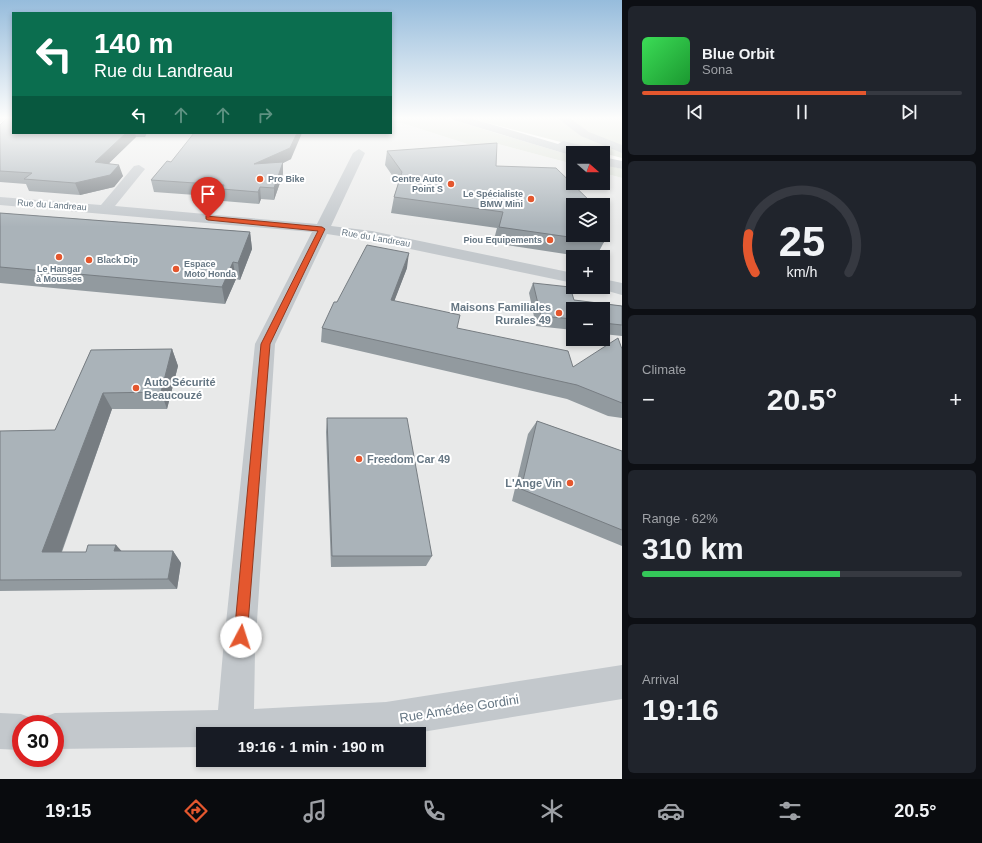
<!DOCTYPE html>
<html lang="en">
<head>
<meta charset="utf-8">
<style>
	:root { --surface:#171b24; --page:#20242c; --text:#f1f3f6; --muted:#9ea1a6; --line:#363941; --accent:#e4572e }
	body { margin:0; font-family:Arial,sans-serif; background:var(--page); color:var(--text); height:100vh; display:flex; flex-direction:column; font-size:15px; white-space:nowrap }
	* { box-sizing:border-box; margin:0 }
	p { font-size:13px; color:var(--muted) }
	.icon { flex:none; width:22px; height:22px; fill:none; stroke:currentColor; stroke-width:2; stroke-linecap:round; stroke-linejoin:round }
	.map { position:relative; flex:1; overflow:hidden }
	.drawer { display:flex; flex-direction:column; gap:6px; padding:6px; background:#0d0f14; width:360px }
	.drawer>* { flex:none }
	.hud { position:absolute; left:12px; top:12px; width:380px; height:122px; border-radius:0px; box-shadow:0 2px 6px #0003; background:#0b6e4f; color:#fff; overflow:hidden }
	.needle { width:26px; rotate:110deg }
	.controls { position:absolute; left:566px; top:146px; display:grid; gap:8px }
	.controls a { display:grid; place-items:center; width:44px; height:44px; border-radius:0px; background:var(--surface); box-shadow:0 2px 6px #0003; font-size:20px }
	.speed { position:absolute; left:12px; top:715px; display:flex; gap:8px; font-size:20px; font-weight:700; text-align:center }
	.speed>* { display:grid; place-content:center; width:52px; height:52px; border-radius:50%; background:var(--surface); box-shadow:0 2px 6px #0003; line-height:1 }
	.speed .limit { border:6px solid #d22; background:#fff; color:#111 }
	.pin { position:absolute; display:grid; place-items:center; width:34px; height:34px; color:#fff; margin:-41px -17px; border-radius:50% 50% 50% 0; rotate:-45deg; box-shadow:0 0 4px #0007 }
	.pin .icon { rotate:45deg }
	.me { position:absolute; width:44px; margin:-22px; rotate:5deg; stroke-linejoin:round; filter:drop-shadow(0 0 3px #0008) }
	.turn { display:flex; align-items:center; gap:14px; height:84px; padding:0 16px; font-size:18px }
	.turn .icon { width:52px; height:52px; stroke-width:2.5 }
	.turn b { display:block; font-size:28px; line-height:34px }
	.lanes { display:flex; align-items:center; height:38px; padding:0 16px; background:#0003; justify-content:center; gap:20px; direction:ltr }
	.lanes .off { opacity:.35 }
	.big { font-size:30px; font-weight:800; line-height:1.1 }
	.drawer .widget { flex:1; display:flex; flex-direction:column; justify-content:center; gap:6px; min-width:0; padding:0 14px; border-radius:6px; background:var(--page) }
	.drawer .dial { align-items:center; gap:0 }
	.dial svg { height:104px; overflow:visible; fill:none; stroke:var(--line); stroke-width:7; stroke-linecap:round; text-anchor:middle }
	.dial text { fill:var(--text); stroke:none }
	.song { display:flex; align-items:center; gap:12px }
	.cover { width:48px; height:48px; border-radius:6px; background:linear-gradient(135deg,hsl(130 70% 55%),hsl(130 70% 35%)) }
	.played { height:4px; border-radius:2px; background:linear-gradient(90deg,var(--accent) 70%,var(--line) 70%) }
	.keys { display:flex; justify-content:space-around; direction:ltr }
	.heat { display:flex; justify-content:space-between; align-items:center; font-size:22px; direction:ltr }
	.charge { height:6px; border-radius:3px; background:linear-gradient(90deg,#34c759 62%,var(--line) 0) }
	.trip { position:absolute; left:196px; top:727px; width:230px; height:40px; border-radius:0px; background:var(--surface); box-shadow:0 2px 6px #0003; font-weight:800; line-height:40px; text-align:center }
	.tab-bar { display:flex; height:64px; justify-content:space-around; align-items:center; background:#090b0e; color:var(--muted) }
	.tab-bar .icon { width:28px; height:28px }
	.tab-bar .active { color:var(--accent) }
	.tab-bar b { font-size:18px; color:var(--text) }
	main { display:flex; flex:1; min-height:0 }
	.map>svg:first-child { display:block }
</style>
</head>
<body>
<main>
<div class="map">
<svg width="622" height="779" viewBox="0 0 622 779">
	<rect width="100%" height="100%" fill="#fafaf8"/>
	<path fill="#e8e9e9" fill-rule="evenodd" d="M0,118H13V133H391V122L405,124L492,152L494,143L573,164V183H603V173L622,178V779H0ZM573,205H603V235H573ZM573,257H603V287H573ZM573,309H603V339H573ZM21,724H55V758H21ZM203,734H419V760H203Z"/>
	<path fill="#dadfd7" d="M391,118H446L573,156V164L494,143L492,152L405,124L391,122Z
		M469,118H557L578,133L622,152V158Z
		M566,118H622V148L602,140Z
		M603,164L622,169V178L603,173Z"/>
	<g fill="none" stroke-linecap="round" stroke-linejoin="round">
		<path fill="#c3c8cc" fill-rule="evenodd" d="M0,118H7L0,123Z
			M452,118H470L558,144L563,141L600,150L602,153H573V156L453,120Z
			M557,118H570L589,132L622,145V153L581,136Z
			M359,149L365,153L331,226L372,231L573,273V283L372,241L327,234L275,344L255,652L254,709L386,702L622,665V699L410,734H203V747L55,749V724H40L42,718L55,713L218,710L223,652L255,344L312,232L0,205V197L101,205L134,166L139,165L145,169L115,206L317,224L353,153Z
			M603,157L622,161V169L603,165Z
			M603,279L622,283V295L597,288L603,287Z
			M0,713L21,714L34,719L36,724H21V750L0,749Z"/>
	</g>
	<path fill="#929a9f" d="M0,125L13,133H147L145,137H136L109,163L123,176L114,187L80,195L29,191L26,184L0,182Z
		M387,151L496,166L604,242L596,257H585L493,243L497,228L391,213L394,197L398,184L385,165Z
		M291,159L283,163V174L274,200L261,199L259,204L223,201V197L154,192L151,180L171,162Z
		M0,213L250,232L252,249L240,280L236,279L225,304L0,283Z
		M407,268L394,301L457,328L573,367L622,349V418L608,416L567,399L321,342L322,328L337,302Z
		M533,283L574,300L622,306V336L603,334V309H573V330L536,326L529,293Z
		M172,349L178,366L167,409H112L62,552H86L116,545L121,551H173L181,563L177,589L0,591V431L55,430L91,350Z
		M327,418L432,556L426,566L331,567L326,432Z
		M537,421L622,451V546L512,501L528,434Z"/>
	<path fill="#777d82" d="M126,133H135L136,137L99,173L95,162Z
		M297,133H302L291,159L283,163V174L274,200V188L254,164Z
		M119,165L123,176L114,187L80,195L75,183Z
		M260,187L261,199L259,204L258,192Z
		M250,232L252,249L240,280L238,263Z
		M409,253L407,268L389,315L391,300Z
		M233,262L236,279L225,304L222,287Z
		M172,349L178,366L167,409L161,392Z
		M103,393L112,409L57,564L42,552Z
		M116,545L127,557L114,551Z
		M173,551L181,563L177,589L168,579Z"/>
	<path fill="#aab3b9" stroke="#777d82" d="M7,118H13V133H126L95,162L119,165L110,175L75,183L24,179L32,173L0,171V125Z
		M194,133H297L290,148L254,164L283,162L274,188L260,187L258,192L222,189L224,185L151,180L167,161L171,162Z
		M497,143L496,166L556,168L594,205H573V235H602L604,242L499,227L503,212L394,197L402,172L387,151Z
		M0,213L250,232L238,263L233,262L222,287L0,267Z
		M367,245L409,253L391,300L460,315L457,328L568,351L573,367L618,338L622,349V403L577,385L322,328L334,302H337Z
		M533,283L570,287L574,300L622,306V325L603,323V309H573V319L541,316Z
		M172,349L161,392L103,393L42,552H86L88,545H116L114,551H173L168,579L0,580V431L55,430L91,350Z
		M327,418H407L432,556H332Z
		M537,421L622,451V530L521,489Z"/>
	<linearGradient id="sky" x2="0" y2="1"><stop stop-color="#96bcdc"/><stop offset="0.52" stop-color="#fdfdfc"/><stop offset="1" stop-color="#fdfdfc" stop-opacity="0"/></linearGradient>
	<rect width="622" height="227" fill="url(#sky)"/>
	<path fill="#e4572e" stroke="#94391e" d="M206,216L322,227L325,229L270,344L247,637L245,642L241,644L236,642L234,637L261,344L318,231L208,220L206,219Z"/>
	<g fill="#e4572e" stroke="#fff" stroke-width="1.5">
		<circle cx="260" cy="179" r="4"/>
		<circle cx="451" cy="184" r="4"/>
		<circle cx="531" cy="199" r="4"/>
		<circle cx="550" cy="240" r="4"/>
		<circle cx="59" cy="257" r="4"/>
		<circle cx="89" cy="260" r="4"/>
		<circle cx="176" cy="269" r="4"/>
		<circle cx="559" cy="313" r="4"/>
		<circle cx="136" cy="388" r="4"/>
		<circle cx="359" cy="459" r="4"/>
		<circle cx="570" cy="483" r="4"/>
	</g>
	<g text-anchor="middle" stroke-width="4" stroke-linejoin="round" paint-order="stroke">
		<g font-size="9" font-weight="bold" fill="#657683" stroke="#fff" text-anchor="start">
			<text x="268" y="182">Pro Bike</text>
			<text x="443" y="182" text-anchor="end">Centre Auto<tspan x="443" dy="10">Point S</tspan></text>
			<text x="523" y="197" text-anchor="end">Le Spécialiste<tspan x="523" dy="10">BMW Mini</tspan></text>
			<text x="542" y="243" text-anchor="end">Piou Equipements</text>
			<text x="97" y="263">Black Dip</text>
			<text x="184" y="267">Espace<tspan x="184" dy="10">Moto Honda</tspan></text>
			<text x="59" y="272" text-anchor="middle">Le Hangar<tspan x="59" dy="10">à Mousses</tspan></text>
		</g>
		<g font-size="9" fill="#657683" stroke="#fff">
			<text transform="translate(52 205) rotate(4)" y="3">Rue du Landreau</text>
			<text transform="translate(376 238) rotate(10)" y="3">Rue du Landreau</text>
		</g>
		<g font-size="11" font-weight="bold" fill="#657683" stroke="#fff" text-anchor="end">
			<text x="551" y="311">Maisons Familiales<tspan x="551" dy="13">Rurales 49</tspan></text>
			<text x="144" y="386" text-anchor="start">Auto Sécurité<tspan x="144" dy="13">Beaucouzé</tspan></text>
			<text x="367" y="463" text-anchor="start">Freedom Car 49</text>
			<text x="562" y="487">L'Ange Vin</text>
		</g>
		<g font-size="13" fill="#657683" stroke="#fff">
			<text transform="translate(459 708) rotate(-9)" y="5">Rue Amédée Gordini</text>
		</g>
	</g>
</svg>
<div class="controls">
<a><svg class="needle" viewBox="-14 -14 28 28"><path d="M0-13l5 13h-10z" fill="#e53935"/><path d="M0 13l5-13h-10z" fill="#9ea1a6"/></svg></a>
<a><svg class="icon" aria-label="layers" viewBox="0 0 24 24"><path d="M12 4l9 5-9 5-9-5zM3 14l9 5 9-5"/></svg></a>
<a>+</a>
<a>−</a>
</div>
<div class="speed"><div class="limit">30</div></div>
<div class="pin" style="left:208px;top:218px;background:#d93025"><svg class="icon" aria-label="arrive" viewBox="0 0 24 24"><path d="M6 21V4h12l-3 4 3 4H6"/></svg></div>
<svg class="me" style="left:241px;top:637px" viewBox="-20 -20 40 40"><circle r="19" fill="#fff"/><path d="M0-13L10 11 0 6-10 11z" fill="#e4572e"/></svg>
<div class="trip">19:16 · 1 min · 190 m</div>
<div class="hud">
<div class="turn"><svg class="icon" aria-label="left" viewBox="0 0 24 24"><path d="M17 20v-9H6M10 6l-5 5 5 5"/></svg><div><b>140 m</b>Rue du Landreau</div></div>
<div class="lanes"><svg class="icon" aria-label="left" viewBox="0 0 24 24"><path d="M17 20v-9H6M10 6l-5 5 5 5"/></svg><svg class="icon off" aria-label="ahead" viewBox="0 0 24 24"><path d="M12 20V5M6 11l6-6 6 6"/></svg><svg class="icon off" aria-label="ahead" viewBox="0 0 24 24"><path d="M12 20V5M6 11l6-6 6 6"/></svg><svg class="icon off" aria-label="right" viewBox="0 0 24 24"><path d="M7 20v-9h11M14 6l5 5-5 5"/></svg></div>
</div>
</div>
<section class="drawer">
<div class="widget">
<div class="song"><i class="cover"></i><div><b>Blue Orbit</b><p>Sona</p></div></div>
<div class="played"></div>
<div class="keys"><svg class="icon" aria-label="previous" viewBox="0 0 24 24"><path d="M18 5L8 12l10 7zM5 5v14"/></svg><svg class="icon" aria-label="pause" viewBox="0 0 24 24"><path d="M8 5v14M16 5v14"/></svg><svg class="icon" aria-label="next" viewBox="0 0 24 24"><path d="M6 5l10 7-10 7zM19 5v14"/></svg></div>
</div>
<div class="widget dial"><svg viewBox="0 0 100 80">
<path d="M14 69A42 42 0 1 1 86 69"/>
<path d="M14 69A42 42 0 0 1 9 39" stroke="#e4572e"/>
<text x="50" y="56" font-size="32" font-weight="700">25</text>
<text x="50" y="72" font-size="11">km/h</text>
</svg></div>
<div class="widget"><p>Climate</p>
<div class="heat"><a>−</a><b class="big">20.5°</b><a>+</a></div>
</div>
<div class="widget"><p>Range · 62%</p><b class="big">310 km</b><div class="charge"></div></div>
<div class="widget"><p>Arrival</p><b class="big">19:16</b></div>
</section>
</main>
<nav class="tab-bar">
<b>19:15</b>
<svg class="icon active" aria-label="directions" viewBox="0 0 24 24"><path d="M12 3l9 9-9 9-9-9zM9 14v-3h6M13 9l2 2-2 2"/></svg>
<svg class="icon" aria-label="music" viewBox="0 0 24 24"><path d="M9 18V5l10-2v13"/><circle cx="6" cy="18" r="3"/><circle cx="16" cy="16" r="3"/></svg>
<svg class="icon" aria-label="phone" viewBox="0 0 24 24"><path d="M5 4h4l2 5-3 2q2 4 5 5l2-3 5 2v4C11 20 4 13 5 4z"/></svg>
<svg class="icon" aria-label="climate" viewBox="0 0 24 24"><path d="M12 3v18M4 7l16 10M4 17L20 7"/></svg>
<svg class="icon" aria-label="car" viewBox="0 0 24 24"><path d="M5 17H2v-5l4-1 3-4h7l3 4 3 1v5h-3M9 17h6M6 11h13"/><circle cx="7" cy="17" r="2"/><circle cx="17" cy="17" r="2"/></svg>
<svg class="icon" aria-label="filters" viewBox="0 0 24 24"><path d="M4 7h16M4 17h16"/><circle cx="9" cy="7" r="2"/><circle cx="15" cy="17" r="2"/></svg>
<b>20.5°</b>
</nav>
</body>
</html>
